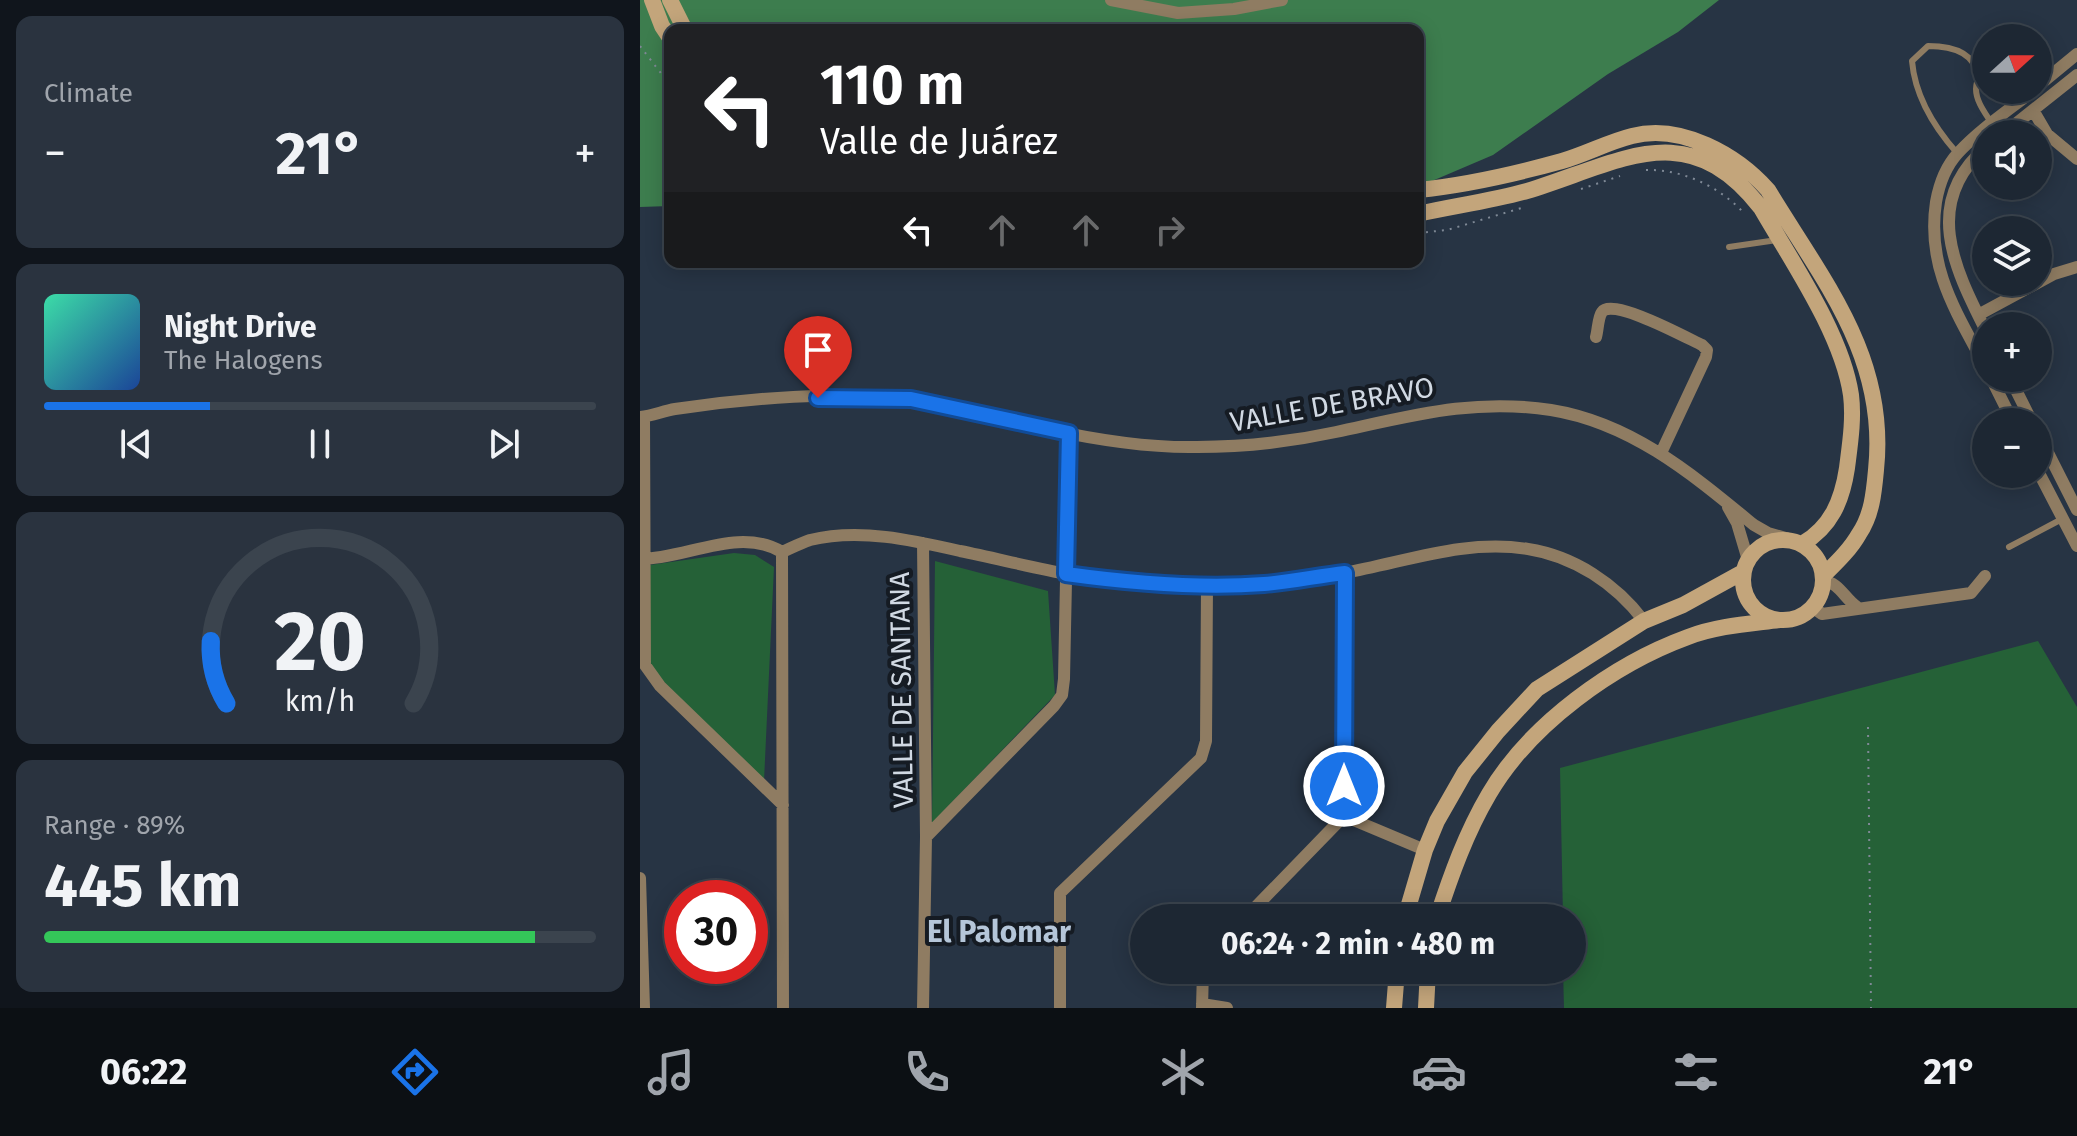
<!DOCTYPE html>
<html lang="en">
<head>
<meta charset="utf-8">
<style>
	:root { --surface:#1d2733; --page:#2a333f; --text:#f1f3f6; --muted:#a0a5ac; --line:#3b444e; --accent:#1a73e8 }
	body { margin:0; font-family:"Fira Sans",sans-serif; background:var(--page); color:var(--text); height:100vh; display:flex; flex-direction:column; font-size:30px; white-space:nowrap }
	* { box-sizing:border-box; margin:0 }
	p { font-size:26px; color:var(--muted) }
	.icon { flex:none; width:44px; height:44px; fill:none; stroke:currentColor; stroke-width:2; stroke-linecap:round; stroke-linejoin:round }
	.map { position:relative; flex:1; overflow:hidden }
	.sheet { display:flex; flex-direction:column; gap:16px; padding:16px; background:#10151c; width:640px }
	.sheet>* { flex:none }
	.top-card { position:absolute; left:24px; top:24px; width:760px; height:244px; border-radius:16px; box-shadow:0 4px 20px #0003,0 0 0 2px var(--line); background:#202124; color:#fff; overflow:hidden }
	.needle { width:52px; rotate:69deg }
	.controls { position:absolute; left:1332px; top:24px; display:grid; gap:16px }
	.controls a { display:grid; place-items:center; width:80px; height:80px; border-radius:50%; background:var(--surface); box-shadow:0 4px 20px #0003,0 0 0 2px var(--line); font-size:40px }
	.speed { position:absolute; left:24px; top:880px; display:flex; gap:16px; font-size:40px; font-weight:700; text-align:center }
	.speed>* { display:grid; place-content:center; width:104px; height:104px; border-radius:50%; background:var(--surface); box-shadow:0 4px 20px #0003,0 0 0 2px var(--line); line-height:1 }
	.speed .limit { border:12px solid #d22; background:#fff; color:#111 }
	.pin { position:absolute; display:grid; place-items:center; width:68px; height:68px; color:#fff; margin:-82px -34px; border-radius:50% 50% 50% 0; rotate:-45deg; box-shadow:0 0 8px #0007 }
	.pin .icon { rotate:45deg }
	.me { position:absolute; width:88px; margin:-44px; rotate:0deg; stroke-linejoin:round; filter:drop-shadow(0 0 6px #0008) }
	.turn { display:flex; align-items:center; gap:28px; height:168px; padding:0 24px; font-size:36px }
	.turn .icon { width:104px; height:104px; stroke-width:2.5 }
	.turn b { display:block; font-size:56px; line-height:68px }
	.lanes { display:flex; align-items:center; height:76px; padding:0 24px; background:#0003; justify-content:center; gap:40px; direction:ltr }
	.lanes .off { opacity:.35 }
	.big { font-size:60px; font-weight:700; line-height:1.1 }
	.sheet .card { flex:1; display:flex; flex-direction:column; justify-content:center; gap:12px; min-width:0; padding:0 28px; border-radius:16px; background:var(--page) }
	.sheet .dial { align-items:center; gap:0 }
	.dial svg { height:208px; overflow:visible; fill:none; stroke:var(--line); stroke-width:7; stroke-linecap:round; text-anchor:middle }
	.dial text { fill:var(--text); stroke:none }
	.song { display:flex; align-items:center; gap:24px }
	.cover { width:96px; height:96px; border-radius:12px; background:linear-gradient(135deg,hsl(160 70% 55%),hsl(220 70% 35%)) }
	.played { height:8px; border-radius:4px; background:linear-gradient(90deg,var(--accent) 30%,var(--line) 30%) }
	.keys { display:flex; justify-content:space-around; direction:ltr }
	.heat { display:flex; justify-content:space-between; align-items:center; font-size:44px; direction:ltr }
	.charge { height:12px; border-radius:6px; background:linear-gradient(90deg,#34c759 89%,var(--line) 0) }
	.trip { position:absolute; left:490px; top:904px; width:456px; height:80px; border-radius:40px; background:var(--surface); box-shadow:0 4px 20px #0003,0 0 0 2px var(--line); font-weight:700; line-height:80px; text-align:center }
	.menu { display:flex; height:128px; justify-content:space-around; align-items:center; background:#0c1014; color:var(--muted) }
	.menu .icon { width:56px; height:56px }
	.menu .current { color:var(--accent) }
	.menu b { font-size:36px; color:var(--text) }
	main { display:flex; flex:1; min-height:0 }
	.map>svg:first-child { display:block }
</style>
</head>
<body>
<main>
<section class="sheet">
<div class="card"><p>Climate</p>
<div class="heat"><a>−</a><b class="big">21°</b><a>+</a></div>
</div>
<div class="card">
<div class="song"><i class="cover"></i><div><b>Night Drive</b><p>The Halogens</p></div></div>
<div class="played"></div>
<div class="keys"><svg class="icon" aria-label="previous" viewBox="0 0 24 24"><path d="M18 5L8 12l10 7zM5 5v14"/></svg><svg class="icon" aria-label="pause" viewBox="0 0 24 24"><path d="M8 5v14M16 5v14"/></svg><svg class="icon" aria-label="next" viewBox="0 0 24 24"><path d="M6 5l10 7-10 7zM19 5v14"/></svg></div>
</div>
<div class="card dial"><svg viewBox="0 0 100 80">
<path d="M14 69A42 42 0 1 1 86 69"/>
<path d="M14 69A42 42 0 0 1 8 45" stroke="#1a73e8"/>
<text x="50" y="56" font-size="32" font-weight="700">20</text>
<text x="50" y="72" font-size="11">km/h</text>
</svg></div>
<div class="card"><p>Range · 89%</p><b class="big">445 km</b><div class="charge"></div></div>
</section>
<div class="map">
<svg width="1437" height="1008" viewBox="0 0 1437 1008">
	<rect width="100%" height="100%" fill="#273444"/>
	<path fill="#256137" d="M94,553L115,555L134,567L124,781L9,667L10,565Z
		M295,561L408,591L415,695L292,823Z
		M1398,641L1437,707V1008H924L923,970H932V918H923L920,768Z"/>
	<path fill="#3d7d4e" d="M0,0H1079L1038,32L968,74L853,155L778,187V30H30V206L0,207Z"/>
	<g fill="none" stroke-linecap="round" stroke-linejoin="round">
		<path stroke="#7f8996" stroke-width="2" stroke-dasharray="2 6" stroke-linecap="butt" d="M0,46L30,85
			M1006,170C1042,169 1078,186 1103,212
			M941,189L980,176
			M778,233L807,230L885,207
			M1228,727L1231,1008"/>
		<path stroke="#8f7c62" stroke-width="6" d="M1317,153C1294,127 1275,96 1272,61L1288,46C1310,46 1334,51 1338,76C1338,80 1336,84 1336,89C1336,102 1346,114 1352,124
			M1089,247L1137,240
			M1369,547L1422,519"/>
		<path stroke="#8f7c62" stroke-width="12" d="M471,0L538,13L594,9L642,0
			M1398,86L1437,54
			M1393,110L1407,134L1437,159
			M1363,134L1437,75
			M1346,147C1281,203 1315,269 1346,331
			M1338,315L1414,274L1437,267
			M956,337C958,330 958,317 962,312C972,297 1047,338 1062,345L1067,350L1066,357L1021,453
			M1346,368C1317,313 1286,268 1296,202C1299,185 1306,166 1318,153C1340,129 1369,110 1394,90
			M1351,378L1373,422
			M1370,378L1392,422
			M0,417C12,416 23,411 35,409C107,398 200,391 271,399C317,404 362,418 407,429C457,440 507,448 557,447C604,447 650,442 696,432C771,416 833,398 911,410C992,423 1053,475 1114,525L1128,533L1149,539
			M4,417L5,665L20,686L143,805
			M1398,433L1437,510
			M1398,471L1437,546
			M1088,507L1097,523L1108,560
			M283,543L286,837
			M142,552L143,1008
			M0,559C46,559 99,526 142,552C151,548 161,543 170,540C219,528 272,540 320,551C379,563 438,580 498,583C567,587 636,585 704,573C766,562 824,539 888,549C934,556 976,584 1004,621
			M1183,581C1199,582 1204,598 1217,607
			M1172,607L1182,614L1331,593L1345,576
			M704,816L785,850
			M0,878L4,1008
			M605,918L704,816L705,573
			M562,1004L587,1008
			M283,1008L286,837L414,706L422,695L424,679L429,433
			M420,1008V893L561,758L566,741L567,585
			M562,1008L563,970"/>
		<path stroke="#c3a57b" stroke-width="16" d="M12,0L22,26L30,38
			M30,0L45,30
			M778,190C827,185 875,174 922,161C946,154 968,142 992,136C1041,123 1097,155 1128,190C1183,281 1248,357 1236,470C1234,492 1232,515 1219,534C1210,550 1196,563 1183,576
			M778,214C814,206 851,201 887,191C980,163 1047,113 1121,208C1152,262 1202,334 1211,395C1214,419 1210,444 1207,468C1202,501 1191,527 1162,544
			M1103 580a40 40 0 1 1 80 0a40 40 0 1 1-80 0Z
			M765,918L785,850L797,821L825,772L858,731L897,689L1004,621L1043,605L1103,572
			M797,918C811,875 826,833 849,794C890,724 974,664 1048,637C1077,626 1108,624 1139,620
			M754,1008L757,970
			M786,1008L788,970"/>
	</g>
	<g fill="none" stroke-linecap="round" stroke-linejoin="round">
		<g stroke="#114b97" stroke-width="20">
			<path id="route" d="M178,398L271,399L429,433L426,574C491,583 558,589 624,584C651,582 678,576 705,573L704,786"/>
		</g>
		<use href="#route" stroke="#1a73e8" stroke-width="14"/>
	</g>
	<g text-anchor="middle" stroke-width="8" stroke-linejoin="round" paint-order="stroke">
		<g font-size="28" fill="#d1d9e3" stroke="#151b23">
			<text transform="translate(692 404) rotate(-10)" y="10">VALLE DE BRAVO</text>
			<text transform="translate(261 690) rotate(-91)" y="10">VALLE DE SANTANA</text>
		</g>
		<g font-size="30" font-weight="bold" fill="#b5c6d9" stroke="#151b23">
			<text x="359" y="942">El Palomar</text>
		</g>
	</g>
</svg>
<div class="controls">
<a><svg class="needle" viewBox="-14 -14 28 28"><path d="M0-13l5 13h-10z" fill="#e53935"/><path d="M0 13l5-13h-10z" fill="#a0a5ac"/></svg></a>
<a><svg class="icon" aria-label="sound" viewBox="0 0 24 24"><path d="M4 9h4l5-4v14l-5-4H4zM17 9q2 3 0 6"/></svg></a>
<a><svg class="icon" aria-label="layers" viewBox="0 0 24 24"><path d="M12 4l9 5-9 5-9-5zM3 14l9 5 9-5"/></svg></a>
<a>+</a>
<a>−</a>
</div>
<div class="speed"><div class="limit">30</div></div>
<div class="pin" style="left:178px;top:398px;background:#d93025"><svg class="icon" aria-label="arrive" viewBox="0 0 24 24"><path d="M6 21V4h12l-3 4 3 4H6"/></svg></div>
<svg class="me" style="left:704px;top:786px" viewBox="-20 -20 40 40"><circle r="17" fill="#1a73e8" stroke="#fff" stroke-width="3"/><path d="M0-11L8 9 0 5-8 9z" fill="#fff"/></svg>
<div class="trip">06:24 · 2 min · 480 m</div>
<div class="top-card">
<div class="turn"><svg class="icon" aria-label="left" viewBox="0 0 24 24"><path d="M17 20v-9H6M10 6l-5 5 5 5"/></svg><div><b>110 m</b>Valle de Juárez</div></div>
<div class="lanes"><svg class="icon" aria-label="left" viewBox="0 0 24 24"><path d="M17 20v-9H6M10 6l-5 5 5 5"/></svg><svg class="icon off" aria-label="ahead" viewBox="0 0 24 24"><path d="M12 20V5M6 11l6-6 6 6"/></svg><svg class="icon off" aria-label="ahead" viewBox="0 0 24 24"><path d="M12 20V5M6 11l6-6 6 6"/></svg><svg class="icon off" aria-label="right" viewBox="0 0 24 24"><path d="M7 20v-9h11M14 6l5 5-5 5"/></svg></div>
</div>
</div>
</main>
<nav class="menu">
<b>06:22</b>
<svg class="icon current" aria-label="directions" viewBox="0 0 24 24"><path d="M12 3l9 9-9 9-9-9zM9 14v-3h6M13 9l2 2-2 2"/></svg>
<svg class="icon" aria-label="music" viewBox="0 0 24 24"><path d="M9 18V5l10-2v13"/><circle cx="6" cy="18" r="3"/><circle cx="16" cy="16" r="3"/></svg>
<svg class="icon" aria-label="phone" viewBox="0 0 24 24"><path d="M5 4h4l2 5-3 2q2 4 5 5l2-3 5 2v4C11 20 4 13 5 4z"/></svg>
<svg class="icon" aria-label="climate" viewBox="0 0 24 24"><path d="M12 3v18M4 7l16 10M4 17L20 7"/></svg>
<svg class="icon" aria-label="car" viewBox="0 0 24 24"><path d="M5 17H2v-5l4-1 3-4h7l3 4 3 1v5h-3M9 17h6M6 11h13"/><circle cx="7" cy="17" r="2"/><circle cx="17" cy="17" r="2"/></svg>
<svg class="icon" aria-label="filters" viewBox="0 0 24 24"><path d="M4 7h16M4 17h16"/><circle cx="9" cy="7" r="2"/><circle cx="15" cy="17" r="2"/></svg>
<b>21°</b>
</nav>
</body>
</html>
